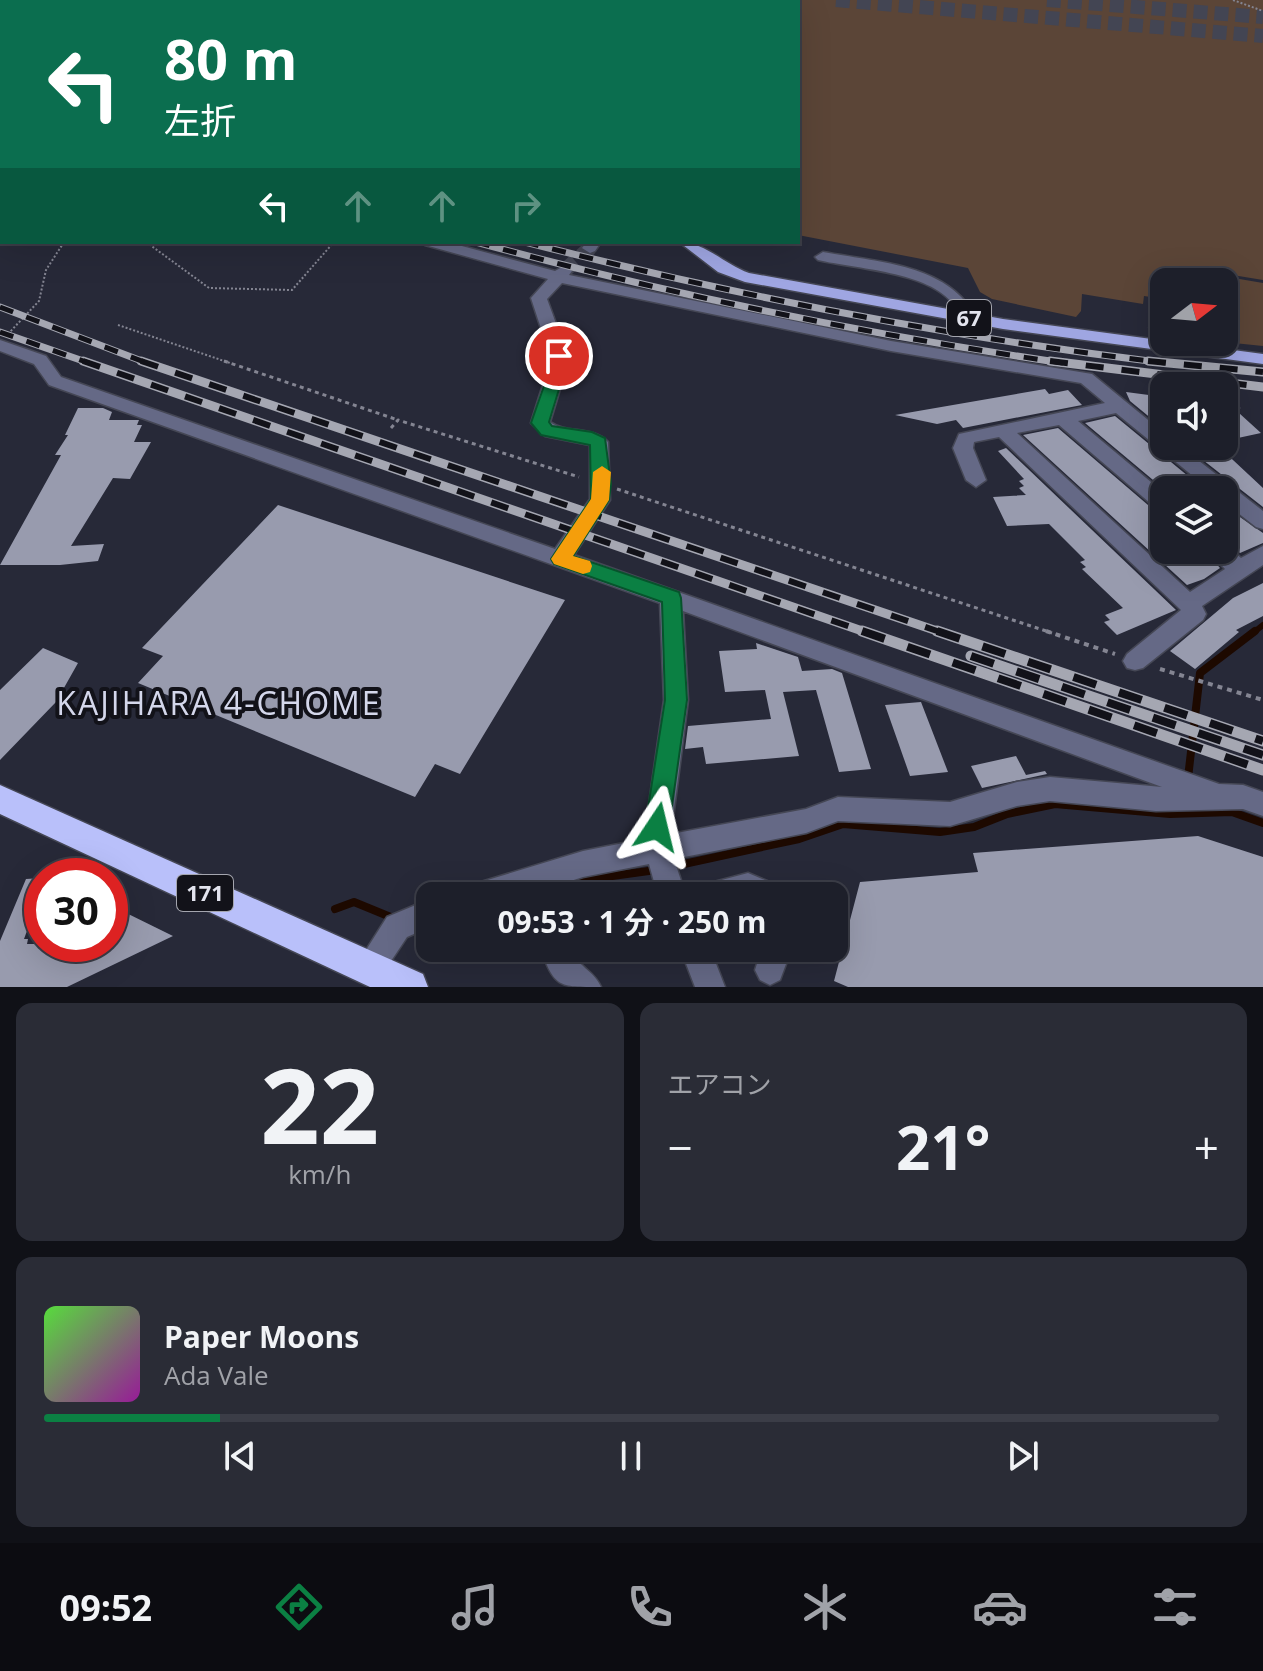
<!DOCTYPE html>
<html lang="ja">
<head>
<meta charset="utf-8">
<style>
	:root { --surface:#1d1f2a; --page:#2a2c36; --text:#f1f3f6; --muted:#a0a2a8; --line:#3b3d47; --accent:#0b8043 }
	body { margin:0; font-family:"Open Sans","Noto Sans JP",sans-serif; background:var(--page); color:var(--text); height:100vh; display:flex; flex-direction:column; font-size:30px; white-space:nowrap }
	* { box-sizing:border-box; margin:0 }
	p { font-size:26px; color:var(--muted) }
	.icon { flex:none; width:44px; height:44px; fill:none; stroke:currentColor; stroke-width:2; stroke-linecap:round; stroke-linejoin:round }
	.map { position:relative; height:987px; overflow:hidden }
	.panel { display:flex; flex-direction:column; gap:16px; padding:16px; background:#101117; flex:1 }
	.panel>* { flex:none }
	.banner { position:absolute; left:0px; top:0px; width:800px; height:244px; box-shadow:0 8px 32px #0002,0 0 0 2px var(--line); background:#0b6e4f; color:#fff; overflow:hidden }
	.needle { width:52px; rotate:74deg }
	.tools { position:absolute; left:1150px; top:268px; display:grid; gap:16px }
	.tools a { display:grid; place-items:center; width:88px; height:88px; border-radius:16px; background:var(--surface); box-shadow:0 8px 32px #0002,0 0 0 2px var(--line); font-size:40px }
	.speed { position:absolute; left:24px; top:858px; display:flex; gap:16px; font-size:40px; font-weight:700; text-align:center }
	.speed>* { display:grid; place-content:center; width:104px; height:104px; border-radius:50%; background:var(--surface); box-shadow:0 8px 32px #0002,0 0 0 2px var(--line); line-height:1 }
	.speed .limit { border:12px solid #d22; background:#fff; color:#111 }
	.pin { position:absolute; display:grid; place-items:center; width:68px; height:68px; color:#fff; margin:-34px; border:4px solid #fff; border-radius:50%; box-shadow:0 2px 8px #0007 }
	.me { position:absolute; width:88px; margin:-44px; rotate:10deg; stroke-linejoin:round; filter:drop-shadow(0 0 6px #0008) }
	.turn { display:flex; align-items:center; gap:28px; height:168px; padding:0 32px; font-size:36px }
	.turn .icon { width:104px; height:104px; stroke-width:2.5 }
	.turn b { display:block; font-size:56px; line-height:68px }
	.lanes { display:flex; align-items:center; height:76px; padding:0 32px; background:#0003; justify-content:center; gap:40px; direction:ltr }
	.lanes .off { opacity:.35 }
	.big { font-size:60px; font-weight:700; line-height:1.1 }
	.panel .card { flex:1; display:flex; flex-direction:column; justify-content:center; gap:12px; min-width:0; padding:0 28px; border-radius:16px; background:var(--page) }
	.panel .dial { align-items:center; gap:0 }
	.dial b { font-size:104px; line-height:1 }
	.song { display:flex; align-items:center; gap:24px }
	.cover { width:96px; height:96px; border-radius:12px; background:linear-gradient(135deg,hsl(110 70% 55%),hsl(300 70% 35%)) }
	.played { height:8px; border-radius:4px; background:linear-gradient(90deg,var(--accent) 15%,var(--line) 15%) }
	.keys { display:flex; justify-content:space-around; direction:ltr }
	.heat { display:flex; justify-content:space-between; align-items:center; font-size:44px; direction:ltr }
	.panel .tiles { flex:1; display:grid; gap:16px; grid-template-columns:1fr 1fr }
	.card:last-child { grid-column:span 2 }
	.trip { position:absolute; left:416px; top:882px; width:432px; height:80px; border-radius:16px; background:var(--surface); box-shadow:0 8px 32px #0002,0 0 0 2px var(--line); font-weight:700; line-height:80px; text-align:center }
	.dock { display:flex; height:128px; justify-content:space-around; align-items:center; background:#0c0c11; color:var(--muted) }
	.dock .icon { width:56px; height:56px }
	.dock .active { color:var(--accent) }
	.dock b { font-size:36px; color:var(--text) }
	.map>svg:first-child { display:block }
</style>
</head>
<body>
<div class="map">
<svg width="1263" height="987" viewBox="0 0 1263 987">
	<rect width="100%" height="100%" fill="#272938"/>
	<path fill="#5b4537" d="M417,0H1263V280L1214,272V282H1164V299L1144,296L1143,304L1082,294L1081,311L1076,317L992,299L980,292L968,268L798,235V2H413Z
		M1216,275L1263,283V346L1224,342V282H1216Z"/>
	<g fill="none" stroke-linecap="round" stroke-linejoin="round">
		<path stroke="#1d0900" stroke-width="3" d="M336,2L340,0"/>
		<path stroke="#1d0900" stroke-width="6" d="M1253,633L1263,625"/>
		<path stroke="#1d0900" stroke-width="8" d="M1188,778L1200,673L1255,631
			M670,867L799,839L843,824L940,832L974,827L1007,814L1055,804L1170,814L1232,812L1263,823
			M540,896L583,880L656,870
			M335,909L354,902L393,918
			M415,927L430,933"/>
	</g>
	<path fill="#989bae" d="M1045,389L1049,394L1068,390L1082,405L963,428L956,420L937,424L895,415Z
		M1126,392L1164,397V429L1130,401Z
		M78,408H103L112,412L109,420H139L137,425H142L134,442H151L130,479L113,478L71,546L104,544L98,561L60,565H0L61,455H55L68,435H65Z
		M1239,413L1261,433L1224,441V419Z
		M1115,416L1205,490H1165L1085,423Z
		M1058,428L1155,511L1162,514L1157,515L1164,522V550H1204L1220,568L1204,579L1187,585L1023,435Z
		M1185,446H1218L1263,488V507Z
		M1006,448L1176,610L1117,635L1104,622L1110,620L1105,615L1123,608L1082,569L1086,567L1080,562L1085,560L1049,524L1007,526L993,497L1026,495L1019,488L1024,486L1019,481L1024,479L998,451Z
		M278,505L565,600L460,774L435,764L415,797L138,683L163,656L142,648Z
		M1224,506L1263,533V543L1240,553L1224,541Z
		M1263,583V616L1236,630L1239,632L1195,669L1170,651L1233,598Z
		M756,643L798,657L802,671L832,669L842,673L871,769L839,772L816,690L783,692L799,756L706,764L703,747L685,749L688,726L771,719L765,690L725,692L719,651L757,649Z
		M43,648L78,663L56,702L0,760V690Z
		M921,702L948,772L910,776L885,705Z
		M1016,756L1026,775L1045,771L1047,774L982,788L971,766Z
		M1198,836L1263,857V987H848L834,981L860,882L978,872L973,853Z
		M42,878V890L24,939H28L27,944H110V905L173,936L67,987H0V941L26,879Z"/>
	<g fill="none" stroke-linecap="round" stroke-linejoin="round">
		<path stroke="#434553" stroke-width="15" stroke-dasharray="15 8" stroke-linecap="butt" d="M564,271L590,248"/>
		<path stroke="#434553" stroke-width="14" stroke-dasharray="14 7" stroke-linecap="butt" d="M836,0L1263,36
			M1047,0L1263,17"/>
		<g stroke="#454755" stroke-width="3">
			<path id="minor" d="M207,0H225L206,2Z
				M270,0H282L283,2H271Z
				M303,0H313V2H303Z
				M0,61H2V68H0Z
				M2,100V108L0,109V101Z
				M0,201H2V209H0Z
				M423,242H447L555,271L564,266L572,271L569,275L891,341L1092,374L1164,433V446H1180L1263,511V529L1256,527L1224,502V490H1210L1116,413L1078,421L1164,493V511L1157,509L1059,425L1017,433L1190,592L1225,569L1207,550H1224V544L1241,558L1263,546V565L1202,606L1206,614L1203,620L1143,668L1135,670L1127,668L1123,661L1127,654L1181,610L999,437L974,442L973,448L986,480L976,487L966,480L953,448L959,434L1105,403L1081,383L891,351L562,283L547,299L569,359L550,422C567,434 594,426 608,442L610,500L574,555L1219,784L1243,785L1263,792V816L1243,809L1156,811L1050,801L1017,806L950,826L838,821L806,833L674,859L686,896H658L649,864L583,877L524,896H467L471,886L481,882L583,851L644,839L664,700L660,603L49,385L34,364L0,351V340L46,356L61,377L555,549L590,499V445L545,436L531,423L551,359L531,298L548,279L425,245ZM683,611L1162,787L1050,777L1017,782L950,802L838,797L806,809L671,834L688,700Z
				M587,242H601L595,251L590,253L582,248Z
				M823,252C876,262 950,264 976,318L974,321H962C959,316 957,309 954,305C929,271 855,269 818,260L815,257Z
				M1230,402L1239,408L1236,412L1224,416V404Z
				M748,873L779,886L783,896H695L699,886Z
				M430,899V927L407,937L379,979L369,984L359,979L354,969L387,917Z
				M540,948H570C576,966 594,970 601,987C557,987 555,987 540,948Z
				M680,948H710L725,987H695Z
				M762,948H792L780,980L770,985L760,980L755,970Z"/>
		</g>
		<g stroke="#454755" stroke-width="3">
			<path id="major" d="M94,0H105L106,2H95Z
				M679,242C705,242 724,264 749,273L1003,319L1263,354V364L1003,329L745,282L718,272Z"/>
		</g>
		<g stroke="#454755" stroke-width="3">
			<path id="highway" d="M0,785L423,974L428,987H370L0,814Z"/>
		</g>
		<path stroke="#848592" stroke-width="2" stroke-dasharray="2 2" stroke-linecap="butt" d="M1233,0L1263,11
			M146,242L209,288L292,290L334,242
			M118,325L230,363
			M1148,328L1164,327
			M8,334L39,301L46,270L64,242"/>
		<path stroke="#848592" stroke-width="3" stroke-dasharray="4 4" stroke-linecap="butt" d="M224,361L398,420
			M391,428L398,420L579,477
			M617,489L1052,633"/>
		<path stroke="#848592" stroke-width="4" stroke-dasharray="5 5" stroke-linecap="butt" d="M1046,631L1115,654
			M1160,669L1263,700"/>
		<use href="#minor" fill="#656986" fill-rule="evenodd"/>
		<use href="#major" fill="#9fa6e2" fill-rule="evenodd"/>
		<use href="#highway" fill="#b9c0fa" fill-rule="evenodd"/>
		<g stroke="#a5a7b2" stroke-width="7">
			<path id="rail-far2" d="M476,242C670,295 865,334 1063,363
				M525,242C736,296 949,337 1165,363
				M0,307L147,363
				M0,332L89,363"/>
		</g>
		<g stroke="#a5a7b2" stroke-width="9">
			<path id="rail-far1" d="M83,361L868,633
				M141,361L943,633
				M1050,361L1263,387
				M1148,361L1263,372"/>
		</g>
		<g stroke="#a5a7b2" stroke-width="11">
			<path id="rail" d="M862,631L1263,770
				M937,631L1263,741
				M971,656L1263,755"/>
		</g>
		<use href="#rail-far2" stroke="#121219" stroke-width="5" stroke-dasharray="14" stroke-linecap="butt"/>
		<use href="#rail-far1" stroke="#121219" stroke-width="6" stroke-dasharray="18" stroke-linecap="butt"/>
		<use href="#rail" stroke="#121219" stroke-width="8" stroke-dasharray="24" stroke-linecap="butt"/>
	</g>
	<path fill="#0b8043" stroke="#07532c" stroke-width="2" d="M559,351L564,352L567,363L549,422L552,426L592,432L605,438L611,484L609,500L573,556L679,592L681,598L687,700L669,827L666,835L657,838L649,835L645,827L665,700L662,602L554,564L551,559L591,499L590,445L541,435L531,423L552,363L551,356Z"/>
	<path fill="#f59e0b" d="M602,466L611,472L609,500L573,556L590,561L592,566L590,572L583,574L554,564L551,559L591,499L593,472Z"/>
	<g text-anchor="middle" stroke-width="8" stroke-linejoin="round" paint-order="stroke">
		<g fill="#121219" stroke="#a4a5ae" stroke-width="2">
			<rect x="947" y="300" width="44" height="36" rx="6"/>
			<rect x="177" y="875" width="56" height="36" rx="6"/>
		</g>
		<g font-size="22" font-weight="bold" fill="#e3e4ee">
			<text x="969" y="326">67</text>
			<text x="205" y="901">171</text>
		</g>
		<g font-size="32" letter-spacing="2" fill="#d4d7eb" stroke="#121219">
			<text x="219" y="715">KAJIHARA 4-CHOME</text>
		</g>
	</g>
</svg>
<div class="tools">
<a><svg class="needle" viewBox="-14 -14 28 28"><path d="M0-13l5 13h-10z" fill="#e53935"/><path d="M0 13l5-13h-10z" fill="#a0a2a8"/></svg></a>
<a><svg class="icon" aria-label="sound" viewBox="0 0 24 24"><path d="M4 9h4l5-4v14l-5-4H4zM17 9q2 3 0 6"/></svg></a>
<a><svg class="icon" aria-label="layers" viewBox="0 0 24 24"><path d="M12 4l9 5-9 5-9-5zM3 14l9 5 9-5"/></svg></a>
</div>
<div class="speed"><div class="limit">30</div></div>
<div class="pin" style="left:559px;top:356px;background:#d93025"><svg class="icon" aria-label="arrive" viewBox="0 0 24 24"><path d="M6 21V4h12l-3 4 3 4H6"/></svg></div>
<svg class="me" style="left:657px;top:827px" viewBox="-20 -20 40 40"><path d="M0-17L14 15 0 8-14 15z" fill="#0b8043" stroke="#fff" stroke-width="4"/></svg>
<div class="trip">09:53 · 1 分 · 250 m</div>
<div class="banner">
<div class="turn"><svg class="icon" aria-label="left" viewBox="0 0 24 24"><path d="M17 20v-9H6M10 6l-5 5 5 5"/></svg><div><b>80 m</b>左折</div></div>
<div class="lanes"><svg class="icon" aria-label="left" viewBox="0 0 24 24"><path d="M17 20v-9H6M10 6l-5 5 5 5"/></svg><svg class="icon off" aria-label="ahead" viewBox="0 0 24 24"><path d="M12 20V5M6 11l6-6 6 6"/></svg><svg class="icon off" aria-label="ahead" viewBox="0 0 24 24"><path d="M12 20V5M6 11l6-6 6 6"/></svg><svg class="icon off" aria-label="right" viewBox="0 0 24 24"><path d="M7 20v-9h11M14 6l5 5-5 5"/></svg></div>
</div>
</div>
<section class="panel">
<div class="tiles">
<div class="card dial"><b>22</b><p>km/h</p></div>
<div class="card"><p>エアコン</p>
<div class="heat"><a>−</a><b class="big">21°</b><a>+</a></div>
</div>
<div class="card">
<div class="song"><i class="cover"></i><div><b>Paper Moons</b><p>Ada Vale</p></div></div>
<div class="played"></div>
<div class="keys"><svg class="icon" aria-label="previous" viewBox="0 0 24 24"><path d="M18 5L8 12l10 7zM5 5v14"/></svg><svg class="icon" aria-label="pause" viewBox="0 0 24 24"><path d="M8 5v14M16 5v14"/></svg><svg class="icon" aria-label="next" viewBox="0 0 24 24"><path d="M6 5l10 7-10 7zM19 5v14"/></svg></div>
</div>
</div>
</section>
<nav class="dock">
<b>09:52</b>
<svg class="icon active" aria-label="directions" viewBox="0 0 24 24"><path d="M12 3l9 9-9 9-9-9zM9 14v-3h6M13 9l2 2-2 2"/></svg>
<svg class="icon" aria-label="music" viewBox="0 0 24 24"><path d="M9 18V5l10-2v13"/><circle cx="6" cy="18" r="3"/><circle cx="16" cy="16" r="3"/></svg>
<svg class="icon" aria-label="phone" viewBox="0 0 24 24"><path d="M5 4h4l2 5-3 2q2 4 5 5l2-3 5 2v4C11 20 4 13 5 4z"/></svg>
<svg class="icon" aria-label="climate" viewBox="0 0 24 24"><path d="M12 3v18M4 7l16 10M4 17L20 7"/></svg>
<svg class="icon" aria-label="car" viewBox="0 0 24 24"><path d="M5 17H2v-5l4-1 3-4h7l3 4 3 1v5h-3M9 17h6M6 11h13"/><circle cx="7" cy="17" r="2"/><circle cx="17" cy="17" r="2"/></svg>
<svg class="icon" aria-label="filters" viewBox="0 0 24 24"><path d="M4 7h16M4 17h16"/><circle cx="9" cy="7" r="2"/><circle cx="15" cy="17" r="2"/></svg>
</nav>
</body>
</html>
